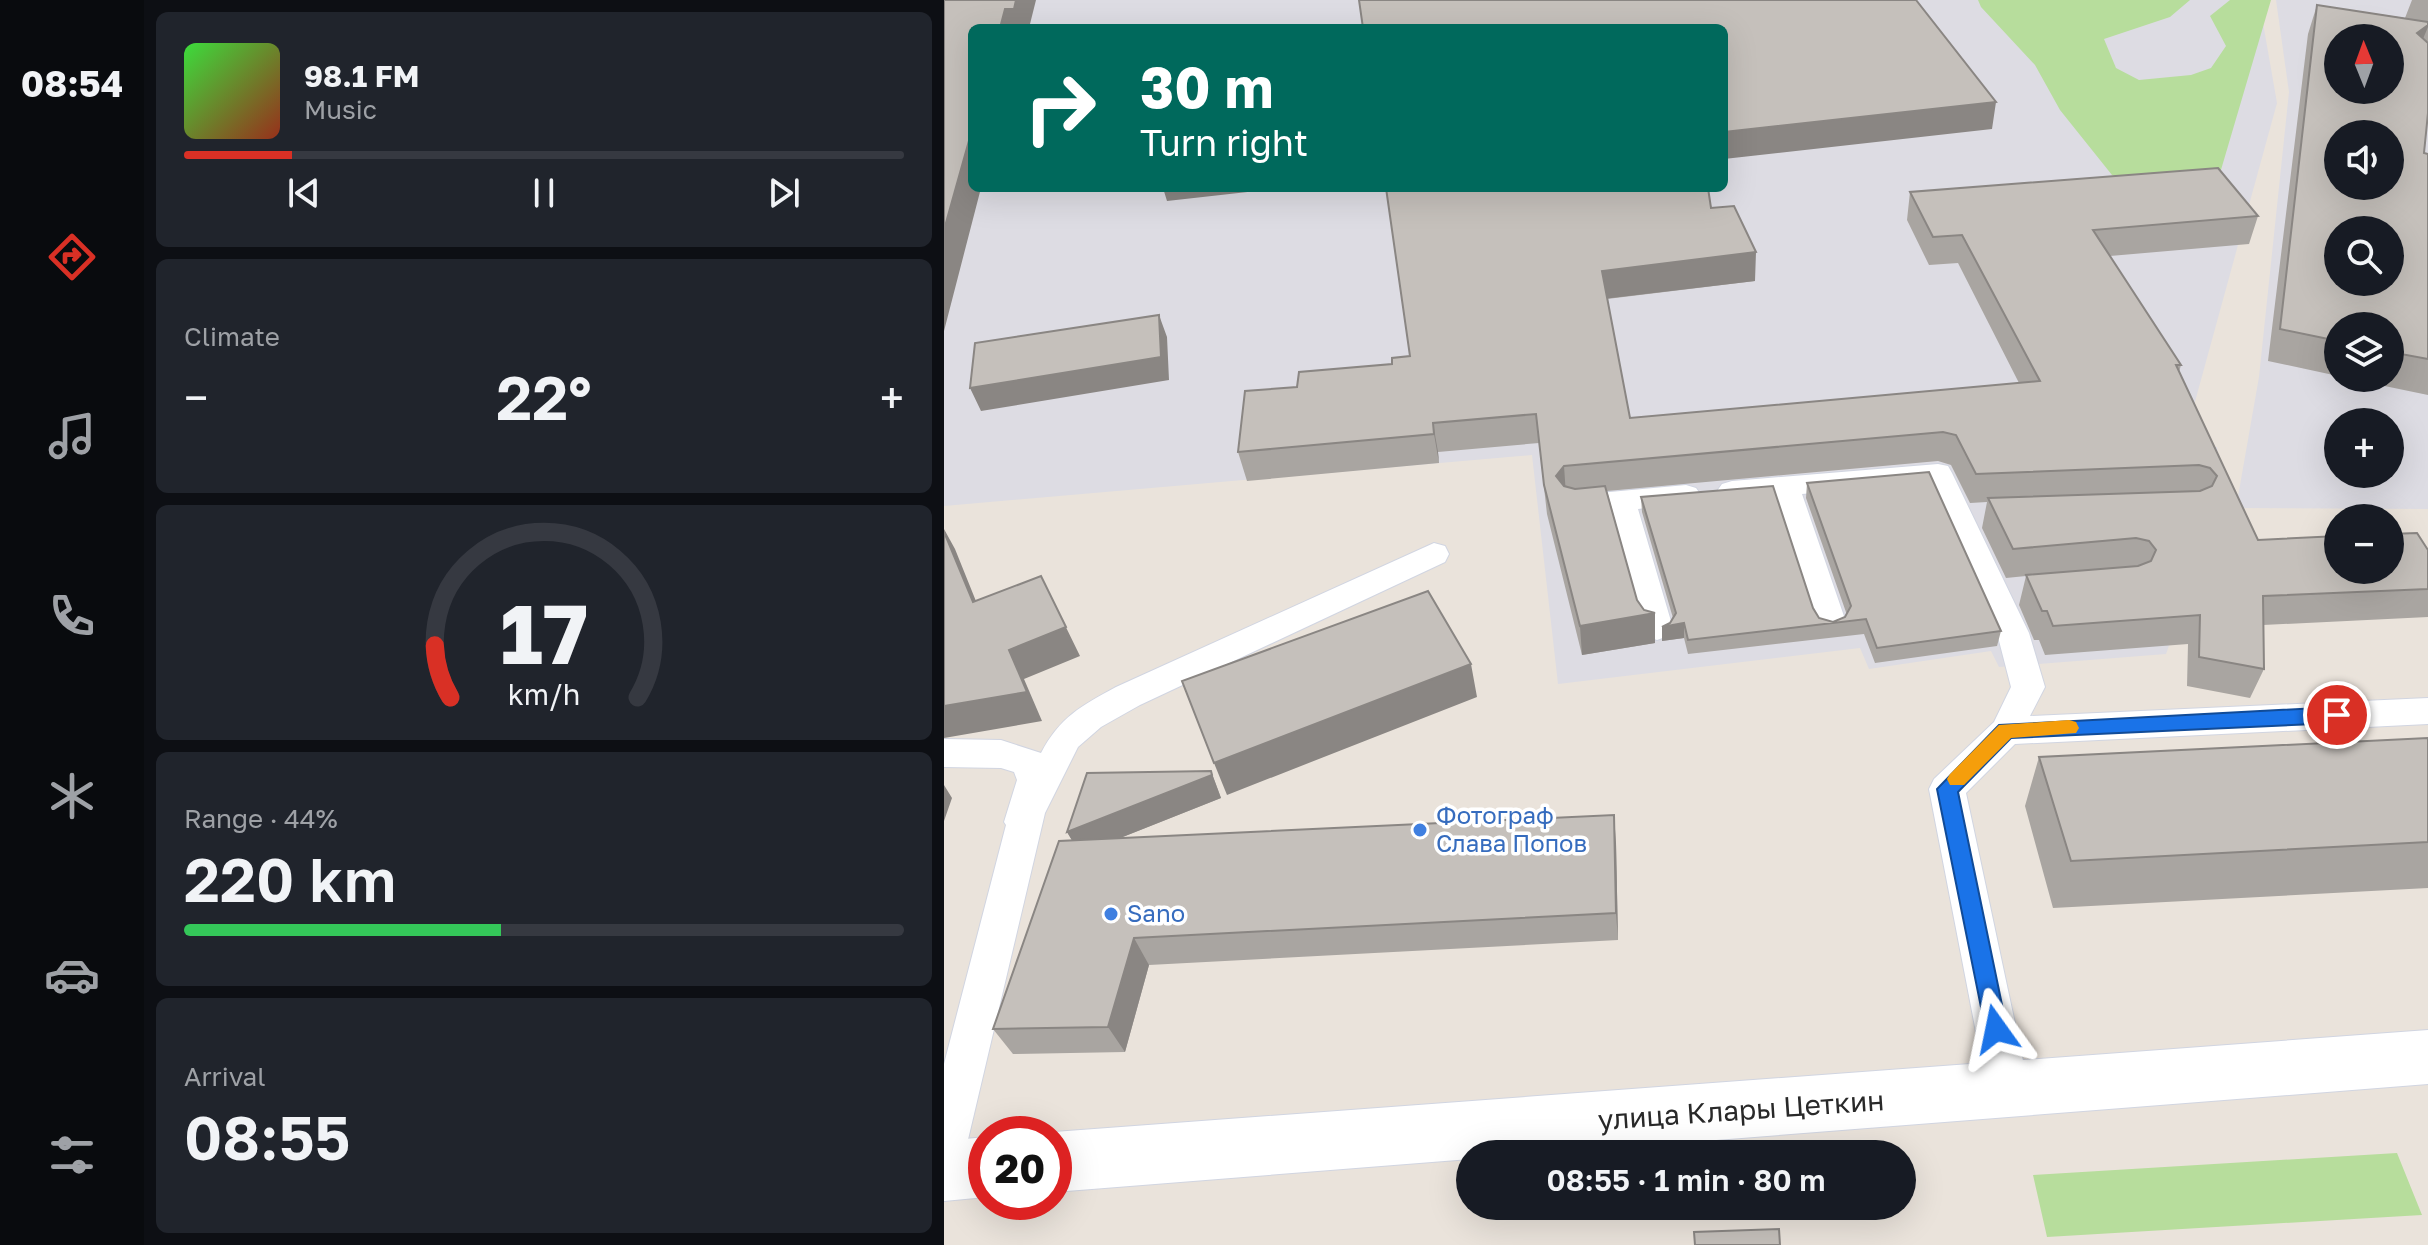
<!DOCTYPE html>
<html lang="en">
<head>
<meta charset="utf-8">
<style>
	:root { --surface:#171b24; --page:#20242c; --text:#f1f3f6; --muted:#9ea1a6; --line:#363941; --accent:#d93025 }
	body { margin:0; font-family:"Golos Text",sans-serif; background:var(--page); color:var(--text); height:100vh; display:flex; flex-direction:column; font-size:30px; white-space:nowrap }
	* { box-sizing:border-box; margin:0 }
	p { font-size:26px; color:var(--muted) }
	.icon { flex:none; width:44px; height:44px; fill:none; stroke:currentColor; stroke-width:2; stroke-linecap:round; stroke-linejoin:round }
	.map { position:relative; flex:1; overflow:hidden }
	.sheet { display:flex; flex-direction:column; gap:12px; padding:12px; background:#0d0f14; width:800px }
	.sheet>* { flex:none }
	.guide { position:absolute; left:24px; top:24px; width:760px; height:168px; border-radius:12px; box-shadow:0 8px 32px #0002; background:#00695c; color:#fff; overflow:hidden }
	.needle { width:52px; rotate:359deg }
	.controls { position:absolute; left:1380px; top:24px; display:grid; gap:16px }
	.controls a { display:grid; place-items:center; width:80px; height:80px; border-radius:50%; background:var(--surface); box-shadow:0 8px 32px #0002; font-size:40px }
	.speed { position:absolute; left:24px; top:1116px; display:flex; gap:16px; font-size:40px; font-weight:700; text-align:center }
	.speed>* { display:grid; place-content:center; width:104px; height:104px; border-radius:50%; background:var(--surface); box-shadow:0 8px 32px #0002; line-height:1 }
	.speed .limit { border:12px solid #d22; background:#fff; color:#111 }
	.pin { position:absolute; display:grid; place-items:center; width:68px; height:68px; color:#fff; margin:-34px; border:4px solid #fff; border-radius:50%; box-shadow:0 2px 8px #0007 }
	.me { position:absolute; width:88px; margin:-44px; rotate:348deg; stroke-linejoin:round; filter:drop-shadow(0 0 6px #0008) }
	.turn { display:flex; align-items:center; gap:28px; height:168px; padding:0 40px; font-size:36px }
	.turn .icon { width:104px; height:104px; stroke-width:2.5 }
	.turn b { display:block; font-size:56px; line-height:68px }
	.big { font-size:60px; font-weight:600; line-height:1.1 }
	.sheet .widget { flex:1; display:flex; flex-direction:column; justify-content:center; gap:12px; min-width:0; padding:0 28px; border-radius:12px; background:var(--page) }
	.sheet .dial { align-items:center; gap:0 }
	.dial svg { height:208px; overflow:visible; fill:none; stroke:var(--line); stroke-width:7; stroke-linecap:round; text-anchor:middle }
	.dial text { fill:var(--text); stroke:none }
	.song { display:flex; align-items:center; gap:24px }
	.cover { width:96px; height:96px; border-radius:12px; background:linear-gradient(135deg,hsl(120 70% 55%),hsl(10 70% 35%)) }
	.played { height:8px; border-radius:4px; background:linear-gradient(90deg,var(--accent) 15%,var(--line) 15%) }
	.keys { display:flex; justify-content:space-around; direction:ltr }
	.heat { display:flex; justify-content:space-between; align-items:center; font-size:44px; direction:ltr }
	.charge { height:12px; border-radius:6px; background:linear-gradient(90deg,#34c759 44%,var(--line) 0) }
	.trip { position:absolute; left:512px; top:1140px; width:460px; height:80px; border-radius:40px; background:var(--surface); box-shadow:0 8px 32px #0002; font-weight:600; line-height:80px; text-align:center }
	main { display:flex; flex:1; min-height:0 }
	.tabs { display:flex; flex-direction:column; width:144px; justify-content:space-around; align-items:center; background:#090b0e; color:var(--muted) }
	.tabs .icon { width:56px; height:56px }
	.tabs .current { color:var(--accent) }
	.tabs b { font-size:36px; color:var(--text) }
	.map>svg:first-child { display:block }
</style>
</head>
<body>
<main>
<nav class="tabs">
<b>08:54</b>
<svg class="icon current" aria-label="directions" viewBox="0 0 24 24"><path d="M12 3l9 9-9 9-9-9zM9 14v-3h6M13 9l2 2-2 2"/></svg>
<svg class="icon" aria-label="music" viewBox="0 0 24 24"><path d="M9 18V5l10-2v13"/><circle cx="6" cy="18" r="3"/><circle cx="16" cy="16" r="3"/></svg>
<svg class="icon" aria-label="phone" viewBox="0 0 24 24"><path d="M5 4h4l2 5-3 2q2 4 5 5l2-3 5 2v4C11 20 4 13 5 4z"/></svg>
<svg class="icon" aria-label="climate" viewBox="0 0 24 24"><path d="M12 3v18M4 7l16 10M4 17L20 7"/></svg>
<svg class="icon" aria-label="car" viewBox="0 0 24 24"><path d="M5 17H2v-5l4-1 3-4h7l3 4 3 1v5h-3M9 17h6M6 11h13"/><circle cx="7" cy="17" r="2"/><circle cx="17" cy="17" r="2"/></svg>
<svg class="icon" aria-label="filters" viewBox="0 0 24 24"><path d="M4 7h16M4 17h16"/><circle cx="9" cy="7" r="2"/><circle cx="15" cy="17" r="2"/></svg>
</nav>
<section class="sheet">
<div class="widget">
<div class="song"><i class="cover"></i><div><b>98.1 FM</b><p>Music</p></div></div>
<div class="played"></div>
<div class="keys"><svg class="icon" aria-label="previous" viewBox="0 0 24 24"><path d="M18 5L8 12l10 7zM5 5v14"/></svg><svg class="icon" aria-label="pause" viewBox="0 0 24 24"><path d="M8 5v14M16 5v14"/></svg><svg class="icon" aria-label="next" viewBox="0 0 24 24"><path d="M6 5l10 7-10 7zM19 5v14"/></svg></div>
</div>
<div class="widget"><p>Climate</p>
<div class="heat"><a>−</a><b class="big">22°</b><a>+</a></div>
</div>
<div class="widget dial"><svg viewBox="0 0 100 80">
<path d="M14 69A42 42 0 1 1 86 69"/>
<path d="M14 69A42 42 0 0 1 8 49" stroke="#d93025"/>
<text x="50" y="56" font-size="32" font-weight="700">17</text>
<text x="50" y="72" font-size="11">km/h</text>
</svg></div>
<div class="widget"><p>Range · 44%</p><b class="big">220 km</b><div class="charge"></div></div>
<div class="widget"><p>Arrival</p><b class="big">08:55</b></div>
</section>
<div class="map">
<svg width="1484" height="1245" viewBox="0 0 1484 1245">
	<rect width="100%" height="100%" fill="#eae3db"/>
	<path fill="#dddce3" fill-rule="evenodd" d="M0,0H1315L1333,103L1238,449L1273,447L1278,495L1222,654L1055,667L1047,651L925,669L916,648L614,684L588,455L0,506ZM28,28H780V188H28Z
		M1332,0H1484V509L1292,508L1315,377L1345,92ZM1394,38H1446V90H1394ZM1394,134H1446V186H1394ZM1394,230H1446V282H1394ZM1394,326H1446V378H1394ZM1394,422H1446V474H1394Z"/>
	<path fill="#b7dd9c" d="M1034,0H1246L1226,17L1160,39L1172,68L1195,80L1247,75L1267,68L1282,46L1266,16L1286,0H1327L1274,180L1195,185L1168,175L1116,110L1091,65L1037,7Z
		M1453,1153L1478,1215L1103,1237L1089,1175Z"/>
	<g fill="none" stroke-linecap="round" stroke-linejoin="round">
		<g stroke="#d1d5e1" stroke-width="2">
			<path id="service" d="M994,464L1004,466L1008,473L1085,633L1101,687L1086,716L1484,698V724L1071,744L1022,793L1085,1089L1079,1103L1064,1109L1049,1103L1043,1089L985,789L990,779L1050,722L1067,687L1053,633L984,483L858,494L902,622L897,630L886,634L875,630L870,622L830,497L788,501L778,498L773,491L778,484L788,481Z
				M742,485L752,488L757,495L752,502L694,509L729,628L724,636L713,640L702,636L697,628L665,512L633,515L623,512L618,505L623,498L633,495Z
				M490,543L501,546L505,554L501,562L196,705L157,727L134,747L101,813L22,1148L15,1163L0,1169V1064L62,825L60,822L73,780L70,772L57,768L0,767V739L57,740L97,753C116,717 137,706 172,687Z"/>
		</g>
		<g stroke="#d1d5e1" stroke-width="2">
			<path id="minor" d="M1484,1030V1084L593,1154H526V1159L110,1192V1134H105L110,1132Z
				M42,1137V1197L0,1201V1141Z"/>
		</g>
		<use href="#service" fill="#fff" fill-rule="evenodd"/>
		<use href="#minor" fill="#fff" fill-rule="evenodd"/>
	</g>
	<path fill="#a9a5a1" d="M1468,0H1484V113L1480,153L1484,154V395L1402,378H1446V326H1394V376L1324,361L1364,34L1373,5L1461,18Z
		M966,192L1314,216L1305,244L1166,256L1237,365L1235,372L1314,540L1484,550V617L1319,625L1320,669L1306,698L1243,686L1244,644L1101,655L1095,640H1090L1075,605L1082,576L1062,578L1038,528L1043,502L1026,503L1007,465L994,461L663,491L693,600L700,610L711,613V643L638,655L603,514L595,443L494,452L495,463L303,481L294,452L353,387L448,364L767,208L811,281L663,299L686,418L1075,383L1014,263L985,265L963,220Z
		M863,483L1057,631L1053,646L931,663L920,634L744,654L740,638L718,641L729,618L698,512L697,497L869,608L875,618L889,622L901,617L903,615L862,498Z
		M1484,738V888L1109,908L1081,806L1095,757Z
		M267,771L277,798L176,838L672,843L674,940L205,965L181,1052L69,1054L49,1029L128,840L123,832Z"/>
	<path fill="#8a8683" d="M72,0H92L85,28H56L61,9Z
		M1484,25V27L1473,53V33Z
		M1052,102L1048,129L780,159V132Z
		M28,130V188H37L0,331V230Z
		M219,188H338L223,201Z
		M812,252L811,281L659,299L658,271Z
		M215,315L223,337L225,380L37,411L26,388Z
		M489,423L494,452L495,463L490,434Z
		M620,466L622,495L612,476Z
		M0,529L11,549L44,631L29,602L0,532Z
		M97,576L136,656L80,679L98,721L0,738V706L65,650Z
		M711,613V643L638,655L636,626Z
		M740,623V638L718,641V627Z
		M527,664L533,697L283,795L270,763Z
		M267,771L277,798L136,854L123,832Z
		M0,785L8,798L0,821Z
		M670,815L672,843L674,940L672,913Z
		M190,938L205,965L181,1052L164,1027Z"/>
	<path fill="#c5c0bb" stroke="#8a8683" stroke-width="2" fill-rule="evenodd" d="M0,0H72L70,9H61L56,28H28V130L0,230Z
		M415,0H972L1052,102L780,132V28H419Z
		M1373,5L1484,22V25L1473,33L1484,43V113L1480,153L1484,154V359L1446,352V326H1394V341L1336,329ZM1394,38H1446V90H1394ZM1394,134H1446V186H1394ZM1394,230H1446V282H1394Z
		M1274,168L1314,216L1149,230L1237,365H1232L1314,540L1394,536V570H1446V534L1473,533L1484,550V589L1319,596L1320,669L1255,657L1256,615L1109,626L1103,611H1098L1082,575L1194,566L1207,561L1212,550L1205,541L1192,538L1069,549L1044,498L1256,491L1268,486L1273,476L1266,468L1255,465L1032,474L1012,435L999,432L620,466L612,476L620,486L631,489L661,486L693,600L700,610L711,613L636,626L600,485L592,414L489,423L490,434L294,452L301,391L353,387L355,372L448,364V358L466,356L442,188H764L767,208L790,206L812,252L658,271L686,418L1096,381L1018,235L989,237L966,192Z
		M215,315L217,357L26,388L31,343Z
		M985,472L1057,631L933,648L922,619L744,640L740,623L718,627L726,623L732,613L697,497L829,486L869,608L875,618L889,622L901,617L907,606L863,483Z
		M0,532L29,602L97,576L122,627L65,650L83,692L0,706Z
		M484,591L527,664L270,763L238,681Z
		M1484,738V842L1127,861L1095,757Z
		M267,771L268,775L123,832L143,773Z
		M670,815L672,913L190,938L164,1027L49,1029L115,841Z
		M835,1229L836,1245H751L750,1232Z"/>
	<path fill="#1a73e8" stroke="#114b97" stroke-width="2" d="M1393,707L1400,710L1403,715L1400,720L1393,723L1067,738L1014,792L1063,1029L1060,1037L1052,1040L1043,1037L993,789L1055,725Z"/>
	<path fill="#f59e0b" d="M1125,720L1132,722L1135,728L1132,733L1067,738L1020,785H1006L1003,779L1006,774L1055,725Z"/>
	<g fill="#3f7fe0" stroke="#fff" stroke-width="3">
		<circle cx="476" cy="830" r="8"/>
		<circle cx="167" cy="914" r="8"/>
	</g>
	<g text-anchor="middle" stroke-width="7" stroke-linejoin="round" paint-order="stroke">
		<g font-size="24" fill="#366cbe" stroke="#fff" text-anchor="start">
			<text x="492" y="824">Фотограф<tspan x="492" dy="28">Слава Попов</tspan></text>
			<text x="183" y="922">Sano</text>
		</g>
		<g font-size="28" fill="#292929" stroke="#fff">
			<text transform="translate(797 1110) rotate(-4)" y="10">улица Клары Цеткин</text>
		</g>
	</g>
</svg>
<div class="controls">
<a><svg class="needle" viewBox="-14 -14 28 28"><path d="M0-13l5 13h-10z" fill="#e53935"/><path d="M0 13l5-13h-10z" fill="#9ea1a6"/></svg></a>
<a><svg class="icon" aria-label="sound" viewBox="0 0 24 24"><path d="M4 9h4l5-4v14l-5-4H4zM17 9q2 3 0 6"/></svg></a>
<a><svg class="icon" aria-label="search" viewBox="0 0 24 24"><circle cx="10" cy="10" r="6"/><path d="M15 15l6 6"/></svg></a>
<a><svg class="icon" aria-label="layers" viewBox="0 0 24 24"><path d="M12 4l9 5-9 5-9-5zM3 14l9 5 9-5"/></svg></a>
<a>+</a>
<a>−</a>
</div>
<div class="speed"><div class="limit">20</div></div>
<div class="pin" style="left:1393px;top:715px;background:#d93025"><svg class="icon" aria-label="arrive" viewBox="0 0 24 24"><path d="M6 21V4h12l-3 4 3 4H6"/></svg></div>
<svg class="me" style="left:1052px;top:1029px" viewBox="-20 -20 40 40"><path d="M0-17L14 15 0 8-14 15z" fill="#1a73e8" stroke="#fff" stroke-width="4"/></svg>
<div class="trip">08:55 · 1 min · 80 m</div>
<div class="guide">
<div class="turn"><svg class="icon" aria-label="right" viewBox="0 0 24 24"><path d="M7 20v-9h11M14 6l5 5-5 5"/></svg><div><b>30 m</b>Turn right</div></div>
</div>
</div>
</main>
</body>
</html>
